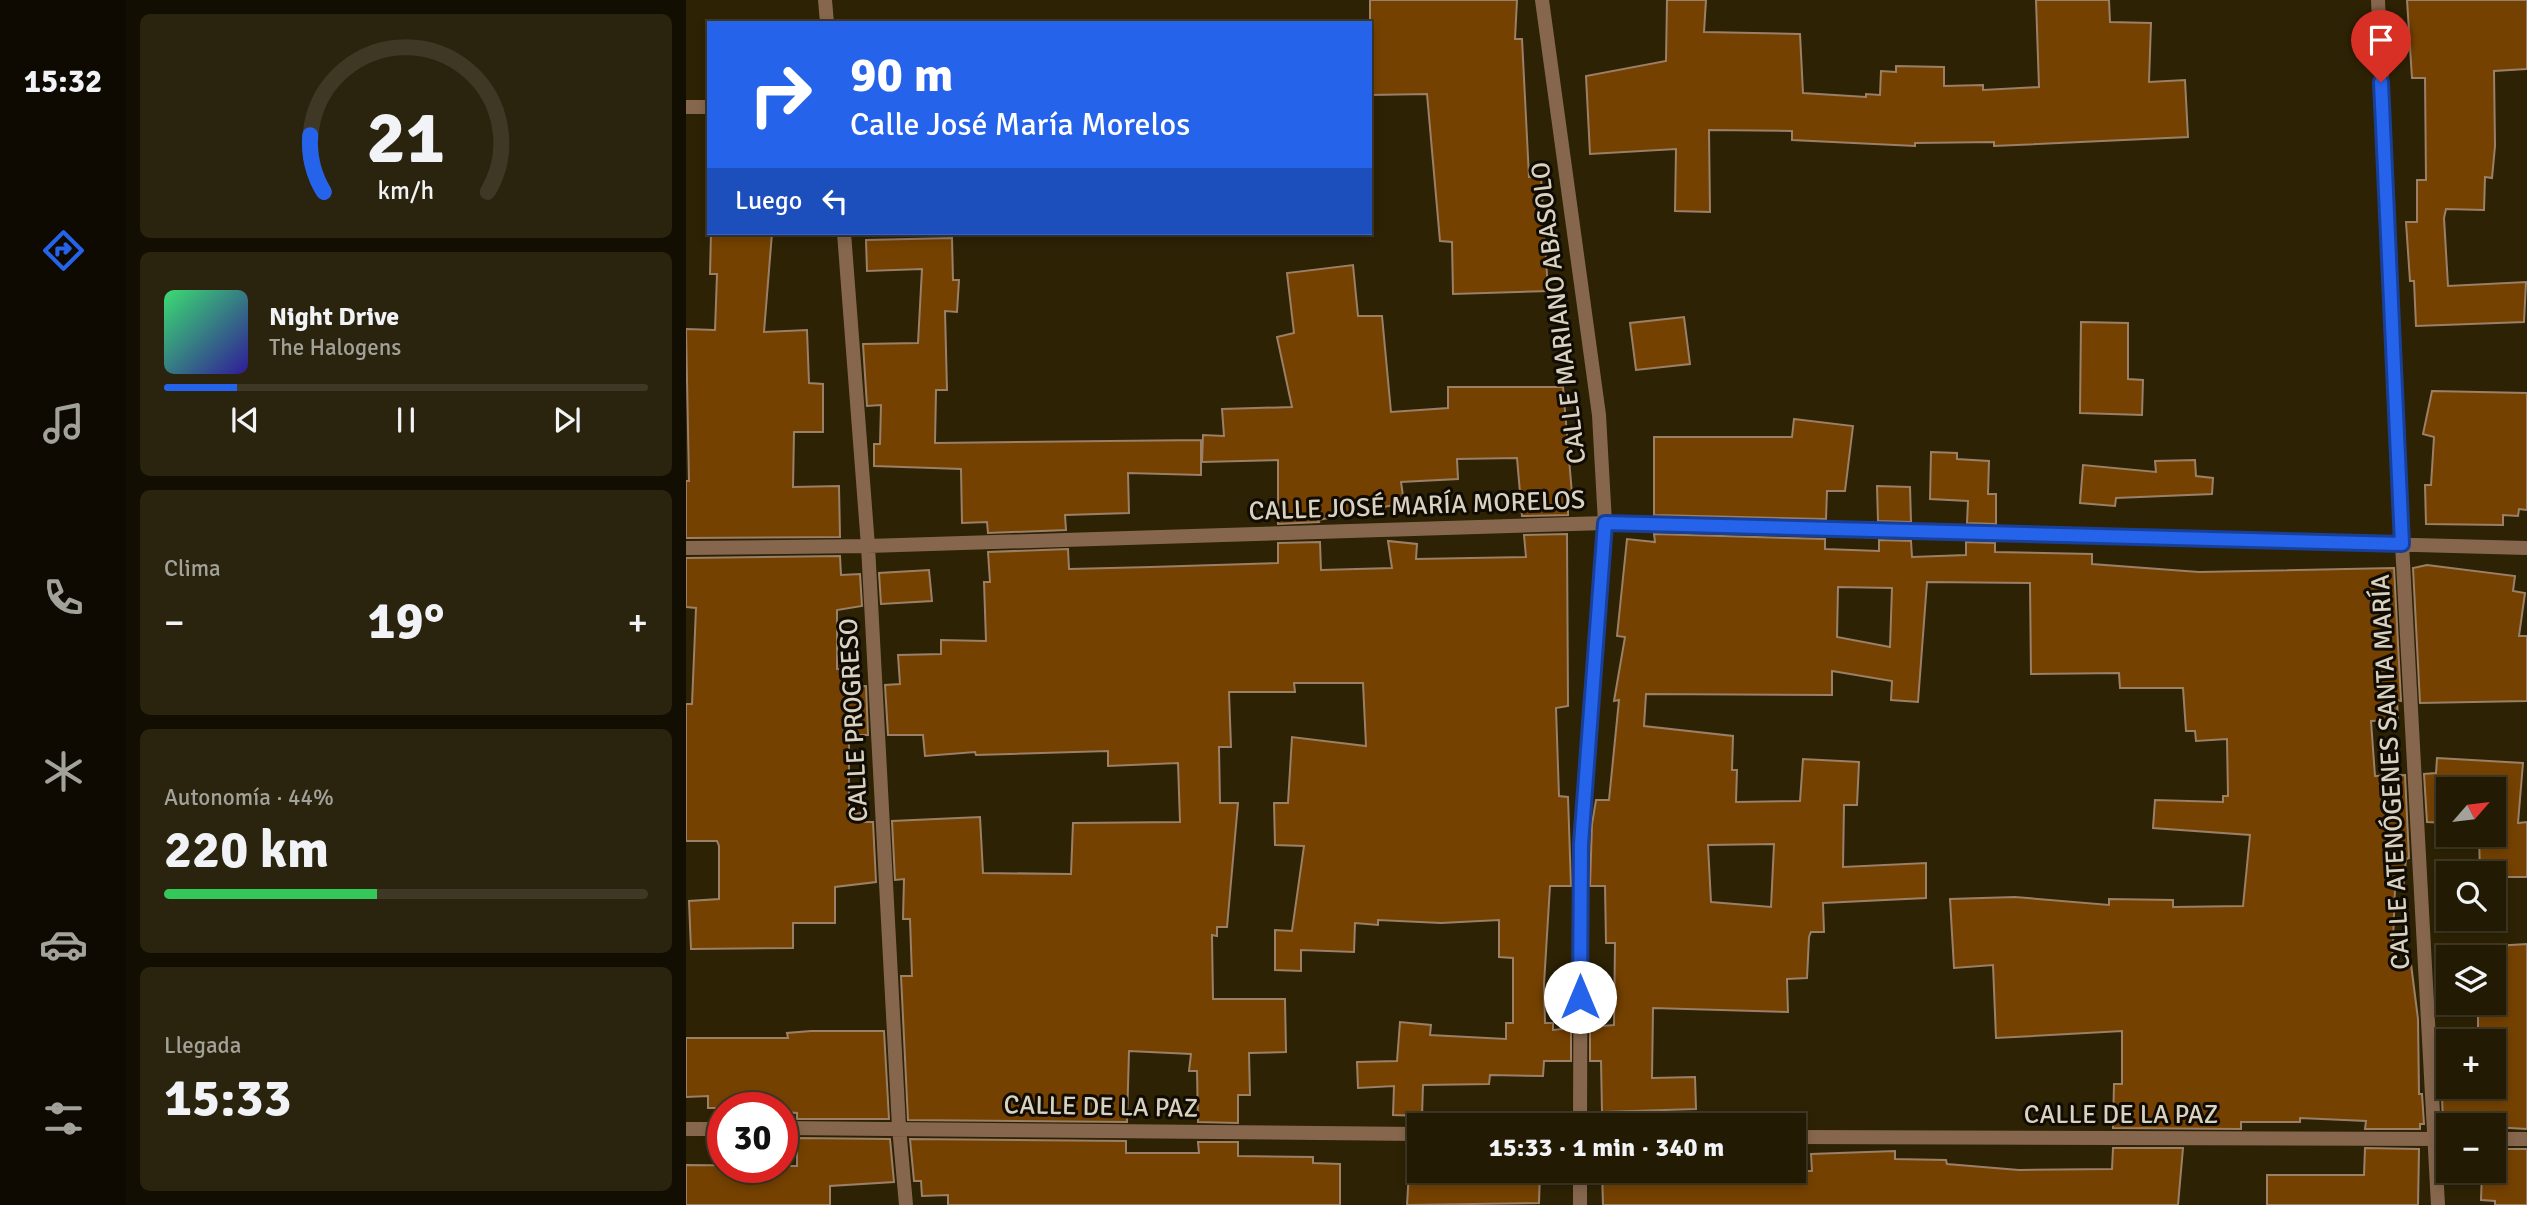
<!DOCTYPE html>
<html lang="es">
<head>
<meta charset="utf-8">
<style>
	:root { --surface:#221a03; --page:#2a230d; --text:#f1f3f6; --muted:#a2a19a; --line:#3f3825; --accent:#2563eb }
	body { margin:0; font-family:Signika,sans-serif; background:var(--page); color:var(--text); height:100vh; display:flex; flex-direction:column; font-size:26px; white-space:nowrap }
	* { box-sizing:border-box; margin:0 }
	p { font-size:23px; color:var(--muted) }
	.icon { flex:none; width:38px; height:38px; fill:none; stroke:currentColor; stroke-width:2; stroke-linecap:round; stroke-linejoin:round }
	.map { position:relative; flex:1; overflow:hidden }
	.details { display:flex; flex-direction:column; gap:14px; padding:14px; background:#130e02; width:560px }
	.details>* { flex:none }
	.top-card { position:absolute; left:21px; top:21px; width:665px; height:214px; border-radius:0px; box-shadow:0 4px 10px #0003,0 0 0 2px var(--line); background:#2563eb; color:#fff; overflow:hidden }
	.needle { width:46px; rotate:62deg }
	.tools { position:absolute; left:1750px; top:777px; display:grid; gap:14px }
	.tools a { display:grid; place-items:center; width:70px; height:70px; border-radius:0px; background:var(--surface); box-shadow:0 4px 10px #0003,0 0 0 2px var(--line); font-size:35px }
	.speed { position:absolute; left:21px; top:1092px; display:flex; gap:14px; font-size:35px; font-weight:700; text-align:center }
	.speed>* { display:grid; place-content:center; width:91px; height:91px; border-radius:50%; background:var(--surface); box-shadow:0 4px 10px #0003,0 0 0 2px var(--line); line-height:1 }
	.speed .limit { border:10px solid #d22; background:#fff; color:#111 }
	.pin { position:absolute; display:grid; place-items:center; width:60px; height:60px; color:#fff; margin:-72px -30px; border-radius:50% 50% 50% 0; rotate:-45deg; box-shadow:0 0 7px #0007 }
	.pin .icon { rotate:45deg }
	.me { position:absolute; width:77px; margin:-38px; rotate:0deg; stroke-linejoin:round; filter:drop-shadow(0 0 5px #0008) }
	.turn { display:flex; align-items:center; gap:24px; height:147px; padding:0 28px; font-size:32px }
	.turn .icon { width:91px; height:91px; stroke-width:2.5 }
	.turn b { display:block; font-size:49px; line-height:60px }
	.then { display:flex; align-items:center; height:66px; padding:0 28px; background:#0003; gap:14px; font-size:26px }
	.big { font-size:52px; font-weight:700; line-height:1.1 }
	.details .widget { flex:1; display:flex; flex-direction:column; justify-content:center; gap:10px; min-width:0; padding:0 24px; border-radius:10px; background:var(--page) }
	.details .dial { align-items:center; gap:0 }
	.dial svg { height:182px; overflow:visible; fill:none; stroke:var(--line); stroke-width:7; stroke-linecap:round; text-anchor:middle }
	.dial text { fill:var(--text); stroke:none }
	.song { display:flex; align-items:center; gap:21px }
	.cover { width:84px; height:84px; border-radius:10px; background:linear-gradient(135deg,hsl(140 70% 55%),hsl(250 70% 35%)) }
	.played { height:7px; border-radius:4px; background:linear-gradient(90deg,var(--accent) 15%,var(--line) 15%) }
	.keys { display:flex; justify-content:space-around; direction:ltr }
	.heat { display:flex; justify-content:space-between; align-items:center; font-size:38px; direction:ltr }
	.charge { height:10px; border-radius:5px; background:linear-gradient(90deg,#34c759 44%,var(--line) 0) }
	.trip { position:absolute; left:721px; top:1113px; width:399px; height:70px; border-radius:0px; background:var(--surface); box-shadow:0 4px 10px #0003,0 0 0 2px var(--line); font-weight:700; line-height:70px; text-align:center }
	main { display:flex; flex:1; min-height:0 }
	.tabs { display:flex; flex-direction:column; width:126px; justify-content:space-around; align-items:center; background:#0e0a01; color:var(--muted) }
	.tabs .icon { width:49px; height:49px }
	.tabs .active { color:var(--accent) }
	.tabs b { font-size:32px; color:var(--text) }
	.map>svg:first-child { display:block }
</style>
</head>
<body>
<main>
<nav class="tabs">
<b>15:32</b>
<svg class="icon active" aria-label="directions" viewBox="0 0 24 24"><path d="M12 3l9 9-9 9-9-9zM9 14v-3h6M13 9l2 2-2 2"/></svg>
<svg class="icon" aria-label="music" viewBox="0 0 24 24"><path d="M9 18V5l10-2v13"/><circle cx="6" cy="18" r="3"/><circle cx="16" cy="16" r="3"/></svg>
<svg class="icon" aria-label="phone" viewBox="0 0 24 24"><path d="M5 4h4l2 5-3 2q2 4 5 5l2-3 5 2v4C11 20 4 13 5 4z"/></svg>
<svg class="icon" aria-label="climate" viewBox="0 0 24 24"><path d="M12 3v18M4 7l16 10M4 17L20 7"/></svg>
<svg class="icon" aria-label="car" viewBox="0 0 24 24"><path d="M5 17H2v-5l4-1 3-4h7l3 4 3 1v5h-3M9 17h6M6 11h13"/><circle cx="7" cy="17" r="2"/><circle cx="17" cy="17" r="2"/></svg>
<svg class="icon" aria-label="filters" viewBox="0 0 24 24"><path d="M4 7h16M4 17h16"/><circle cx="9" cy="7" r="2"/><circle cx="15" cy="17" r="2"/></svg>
</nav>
<section class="details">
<div class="widget dial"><svg viewBox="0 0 100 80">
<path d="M14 69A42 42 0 1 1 86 69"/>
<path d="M14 69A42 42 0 0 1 8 44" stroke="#2563eb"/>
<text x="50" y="56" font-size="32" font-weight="700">21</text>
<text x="50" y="72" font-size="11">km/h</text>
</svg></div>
<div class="widget">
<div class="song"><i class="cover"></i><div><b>Night Drive</b><p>The Halogens</p></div></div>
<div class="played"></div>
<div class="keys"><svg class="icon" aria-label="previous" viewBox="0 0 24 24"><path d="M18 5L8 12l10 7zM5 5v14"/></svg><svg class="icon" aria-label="pause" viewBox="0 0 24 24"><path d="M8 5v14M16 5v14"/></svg><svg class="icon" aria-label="next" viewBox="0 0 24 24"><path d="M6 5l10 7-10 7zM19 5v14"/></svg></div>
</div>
<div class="widget"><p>Clima</p>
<div class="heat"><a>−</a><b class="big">19°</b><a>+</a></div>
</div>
<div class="widget"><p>Autonomía · 44%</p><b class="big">220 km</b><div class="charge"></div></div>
<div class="widget"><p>Llegada</p><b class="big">15:33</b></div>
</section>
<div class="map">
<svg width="1841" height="1205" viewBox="0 0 1841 1205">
	<rect width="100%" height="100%" fill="#2d2204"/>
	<path fill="#744100" stroke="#9b7f67" stroke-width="2" fill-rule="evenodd" d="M684,0H831L829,39H836L843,177H855L862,291L767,294L766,242L754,241L741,94L684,95Z
		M981,0H1020L1018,32L1114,34L1117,93L1180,97V94L1194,95L1195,71L1210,72V66L1258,67V86L1297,85V90L1353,87L1350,0H1423L1424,22L1465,23L1463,82L1499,80L1502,137L1308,146V142L1229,143V146L1106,140V131L1023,130L1024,212L989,211L990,149L904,154L900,76L980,61Z
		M1721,0H1841V69L1808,71L1809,146L1806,178L1799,177L1798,210L1760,209L1758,218L1762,286L1840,282L1838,322L1730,326L1728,281H1724L1720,222H1731V180H1740L1739,78H1726Z
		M25,233H86L78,332L121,330L123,383L137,384V432H108L107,487L153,486L154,537L0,538V481H3L0,329L29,330L31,274H24Z
		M266,238L267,280H273L271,312L259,311L261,390H250L249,443L515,440V475L442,473L443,513L379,515L380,530L302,533L301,522L276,523L275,469L188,466V444H194L195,405L181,406L177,344L232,343L236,269L181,271L180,240Z
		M667,265L672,316H696L705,412L762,408V387H877L887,506H882V515L836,516L831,458L771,459L772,479L715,482L718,503L632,520L633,522L592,524V460L516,462L517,435L538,436L536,409L606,407L591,337L608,333L601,273Z
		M998,317L1004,364L950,370L944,323Z
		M1395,322L1442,323V379L1457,380L1456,415L1394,413Z
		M1746,391L1841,393V510L1833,509L1832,516L1817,515V525L1740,524L1739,485H1745L1748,437L1737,434Z
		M1108,419L1167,426L1159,491H1141L1140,519L968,515V437H1106Z
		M1245,452L1271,453V459L1303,461L1302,494H1310V524L1281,523L1282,501L1244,499Z
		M1509,460L1510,476L1527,478L1526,494L1430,498L1429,506L1394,503L1397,465L1470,472L1469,461Z
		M1191,486L1224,487L1225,522L1192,521Z
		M881,534L882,706L870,708L873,796L882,797L885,886H864L858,984L859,1023H867V1030L885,1028V1061H858L857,1076L804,1075L803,1084L737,1085L736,1116L707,1115L708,1086L672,1088L671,1062L711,1061L714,1022L745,1025L744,1035L820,1039V1023H827V958L813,957V920L755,923L692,920V925L669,923L668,952L615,950V971L589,970V930L606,931L618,846L589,845L588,803H602L606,737L680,746L677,683H608L609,692H543L545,747H533L534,803H552L541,927H531V936L526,935L527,999H599L600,1052L563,1053L564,1095H552V1123L512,1122L511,1071H503L505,1054L443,1051L441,1122L222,1120L215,976H226L224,919H217L218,879L209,880L206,821L294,817L297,873L385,874L387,823L494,822L492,763L422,766V751L290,755L289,752L239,756L237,735H202L199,685L214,684L212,655L255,654V640L300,641L298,582H304L302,552L382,549L383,569L465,567L592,563V543L634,542L635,570L706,568L702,541L731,544L730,559L840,557L838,535Z
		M968,534L1139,539V549L1193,551V540L1225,541L1226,557L1280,555V542L1309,543V552L1406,554V564L1513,572L1708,568L1715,701L1711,700L1712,720L1685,721L1689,776L1719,775L1723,858L1720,859L1717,890L1709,889L1706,967L1725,964L1732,1019L1733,1094H1736L1738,1124H1734V1129H1679L1680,1121L1614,1118V1122H1555V1129L1427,1128L1428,1084H1436V1031L1310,1038L1307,965L1268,968L1264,899L1329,897L1423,905V899L1487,900V907L1557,906L1564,835L1467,828L1469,800L1537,802V796H1542L1541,739L1510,741L1509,731H1500L1497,688H1434L1433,673L1345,674L1344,583L1241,582L1232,702L1205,700L1206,681L1146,671V695L960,694L958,726L1047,736L1046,770H1051L1050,802L1114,801L1117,759L1173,762L1171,805H1158L1157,867L1240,863V898L1137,903L1138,932H1125L1123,937L1121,978L1101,979L1102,1012L967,1008L966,1078L1009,1077L1010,1109L916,1112L915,1061H904V1027L928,1025L929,943H920L919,886H904L906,824L910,800H923L933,700L928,701L939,637L931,636L941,539L969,542ZM1152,587L1206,588L1204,647L1151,637ZM1088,844L1085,907L1025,902L1022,845Z
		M154,556L155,575L174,574L176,606L151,610V669L158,670L157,687L180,686L182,735H163V815L174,813L175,822H187L190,882L149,887V923H107V948L5,949L3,901L33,899V846L31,841H0V704H6L10,608L0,607V558Z
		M1741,565L1829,576L1827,591L1839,593L1833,636H1841V701L1734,703L1727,568Z
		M243,570L246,601L195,604L193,573Z
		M1751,758L1837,763L1832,823L1841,822V877H1808V873H1794L1793,835H1808V789H1762V823L1741,822L1738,774L1750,773Z
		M1841,944V1129L1757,1124L1756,1095L1808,1096V1041H1792V1003H1808V957H1792V947Z
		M125,1031H198L203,1119H111V1113L96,1112V1108H22V1096L0,1097V1038H102L101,1033Z
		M111,1138L204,1139L208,1182L144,1186V1205H0V1165L111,1166Z
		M224,1139L440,1141V1153H513L512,1142H552V1156L627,1157V1163L654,1164V1205H262V1195L236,1196L235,1181H228Z
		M1427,1148H1497L1492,1205H917L916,1171H1126L1125,1154L1209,1151V1159L1260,1160L1261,1164L1333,1170L1426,1169Z
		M1679,1148L1733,1149L1732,1205H1581V1175H1678Z
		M1808,1149H1841V1205H1809V1201L1795,1200L1796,1171H1808Z
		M723,1171H854L853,1203L721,1205Z"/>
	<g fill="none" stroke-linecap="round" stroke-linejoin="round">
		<path stroke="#86674d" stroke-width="14" d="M139,0L141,23
			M856,0L913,415L919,523L895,844L894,1125
			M1692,0L1716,544L1752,1205
			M0,107H23
			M158,233L182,546L213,1127L220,1205
			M0,548L182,546L919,523L1841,548
			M96,1128L733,1134
			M0,1129H37
			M1108,1137L1762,1139
			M1808,1139H1841
			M894,1171V1205"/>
	</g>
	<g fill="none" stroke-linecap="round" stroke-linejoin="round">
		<g stroke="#184099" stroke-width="18">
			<path id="route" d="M894,997L895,844L919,523L1716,544L1695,82"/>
		</g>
		<use href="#route" stroke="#2563eb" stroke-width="12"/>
	</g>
	<g text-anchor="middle" stroke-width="6" stroke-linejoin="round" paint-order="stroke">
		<g font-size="26" fill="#d9d2c1" stroke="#110c03">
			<text transform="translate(872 313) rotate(-97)" y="9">CALLE MARIANO ABASOLO</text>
			<text transform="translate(731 505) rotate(-2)" y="9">CALLE JOSÉ MARÍA MORELOS</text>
			<text transform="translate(167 720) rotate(-93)" y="9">CALLE PROGRESO</text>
			<text transform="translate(1704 772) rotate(-93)" y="9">CALLE ATENÓGENES SANTA MARÍA</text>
			<text transform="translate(415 1106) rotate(1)" y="9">CALLE DE LA PAZ</text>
			<text x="1435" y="1123">CALLE DE LA PAZ</text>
		</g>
	</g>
</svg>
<div class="tools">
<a><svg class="needle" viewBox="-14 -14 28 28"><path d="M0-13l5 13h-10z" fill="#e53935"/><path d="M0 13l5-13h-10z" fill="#a2a19a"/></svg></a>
<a><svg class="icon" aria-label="search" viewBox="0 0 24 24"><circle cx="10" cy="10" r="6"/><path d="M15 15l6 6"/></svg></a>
<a><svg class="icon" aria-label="layers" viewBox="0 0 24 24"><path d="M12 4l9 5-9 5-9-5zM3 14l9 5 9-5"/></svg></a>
<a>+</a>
<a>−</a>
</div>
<div class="speed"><div class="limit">30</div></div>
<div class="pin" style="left:1695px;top:82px;background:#d93025"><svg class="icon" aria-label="arrive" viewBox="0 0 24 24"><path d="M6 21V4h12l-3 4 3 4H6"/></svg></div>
<svg class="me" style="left:894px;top:997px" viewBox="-20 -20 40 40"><circle r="19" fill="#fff"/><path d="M0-13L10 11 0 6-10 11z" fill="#2563eb"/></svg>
<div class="trip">15:33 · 1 min · 340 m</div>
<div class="top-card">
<div class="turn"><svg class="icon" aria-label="right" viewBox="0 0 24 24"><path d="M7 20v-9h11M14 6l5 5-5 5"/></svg><div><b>90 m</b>Calle José María Morelos</div></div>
<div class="then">Luego<svg class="icon" aria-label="left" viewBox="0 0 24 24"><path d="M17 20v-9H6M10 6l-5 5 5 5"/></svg></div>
</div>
</div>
</main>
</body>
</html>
